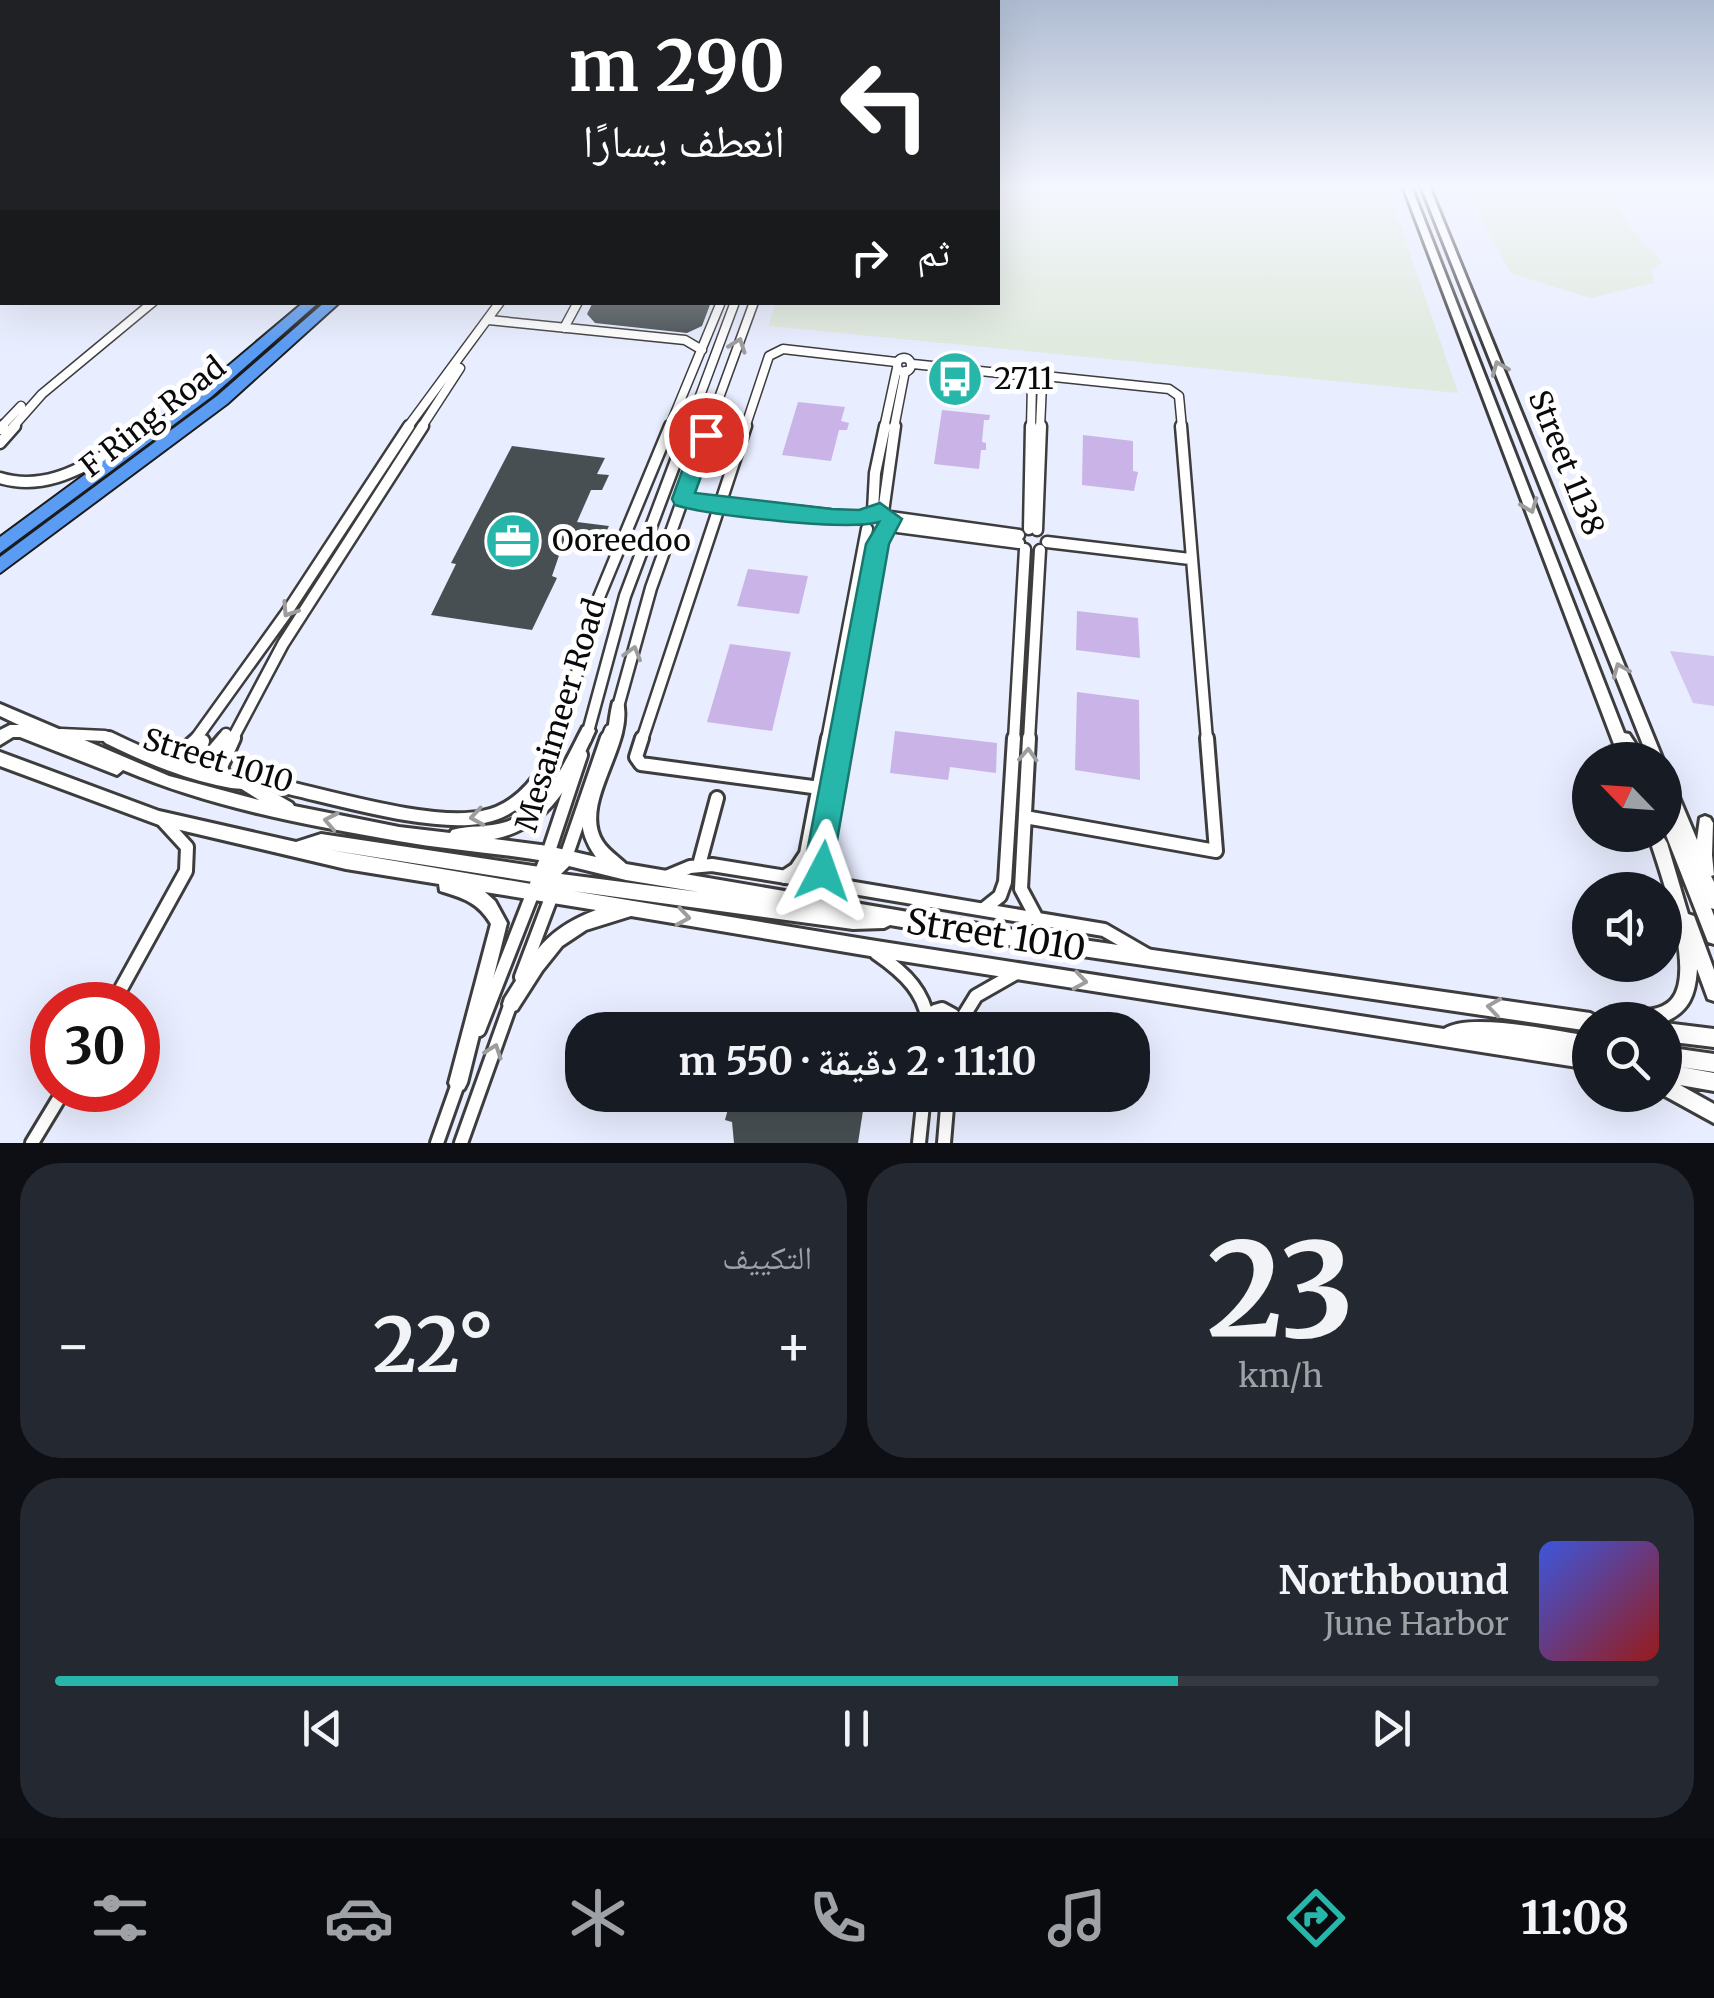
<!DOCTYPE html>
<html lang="ar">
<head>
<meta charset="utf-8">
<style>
	:root { --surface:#171b24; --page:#242831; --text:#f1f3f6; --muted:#9ea1a6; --line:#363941; --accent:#26b7aa }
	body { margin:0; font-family:Merriweather,"Noto Naskh Arabic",serif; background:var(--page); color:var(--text); direction:rtl; height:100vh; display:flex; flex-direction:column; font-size:38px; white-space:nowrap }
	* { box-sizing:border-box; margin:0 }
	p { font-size:32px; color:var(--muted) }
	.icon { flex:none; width:55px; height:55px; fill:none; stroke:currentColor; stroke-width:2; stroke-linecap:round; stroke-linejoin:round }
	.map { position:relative; height:1143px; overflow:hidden; direction:ltr }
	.sheet { display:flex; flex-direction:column; gap:20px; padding:20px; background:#0d0f14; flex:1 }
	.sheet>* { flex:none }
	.top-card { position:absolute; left:0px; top:0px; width:1000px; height:305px; box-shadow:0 10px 40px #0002; direction:rtl; background:#202124; color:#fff; overflow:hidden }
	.needle { width:65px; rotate:295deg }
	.tools { position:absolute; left:1572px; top:742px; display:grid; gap:20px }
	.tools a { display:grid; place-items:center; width:110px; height:110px; border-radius:50%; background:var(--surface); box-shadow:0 10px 40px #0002; font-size:50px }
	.speed { position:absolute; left:30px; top:982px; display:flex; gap:20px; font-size:50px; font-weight:700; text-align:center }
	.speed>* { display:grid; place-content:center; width:130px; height:130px; border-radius:50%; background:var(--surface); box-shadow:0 10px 40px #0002; line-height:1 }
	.speed .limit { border:15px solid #d22; background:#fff; color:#111 }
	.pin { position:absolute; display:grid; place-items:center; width:85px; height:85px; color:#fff; margin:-42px; border:5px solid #fff; border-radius:50%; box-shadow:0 2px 10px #0007 }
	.me { position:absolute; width:110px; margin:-55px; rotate:4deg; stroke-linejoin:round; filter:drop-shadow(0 0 8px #0008) }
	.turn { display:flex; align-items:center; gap:35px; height:210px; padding:0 50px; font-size:45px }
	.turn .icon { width:130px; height:130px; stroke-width:2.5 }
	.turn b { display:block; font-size:70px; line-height:85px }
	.then { display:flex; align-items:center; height:95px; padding:0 50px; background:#0003; gap:20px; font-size:38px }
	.big { font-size:75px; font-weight:700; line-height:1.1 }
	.sheet .widget { flex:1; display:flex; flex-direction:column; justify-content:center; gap:15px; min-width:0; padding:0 35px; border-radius:40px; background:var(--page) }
	.sheet .dial { align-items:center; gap:0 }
	.dial b { font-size:130px; line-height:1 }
	.song { display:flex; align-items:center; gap:30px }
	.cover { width:120px; height:120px; border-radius:15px; background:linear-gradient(135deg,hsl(230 70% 55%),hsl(0 70% 35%)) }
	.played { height:10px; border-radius:5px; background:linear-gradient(90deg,var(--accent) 70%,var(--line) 70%) }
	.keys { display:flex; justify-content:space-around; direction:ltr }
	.heat { display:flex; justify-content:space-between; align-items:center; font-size:55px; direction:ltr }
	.sheet .tiles { flex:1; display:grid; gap:20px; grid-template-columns:1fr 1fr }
	.widget:last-child { grid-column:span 2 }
	.trip { position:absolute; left:565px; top:1012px; width:585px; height:100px; border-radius:40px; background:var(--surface); box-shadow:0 10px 40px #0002; font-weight:700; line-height:100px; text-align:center; direction:rtl }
	.tab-bar { display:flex; height:160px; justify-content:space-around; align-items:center; background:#090b0e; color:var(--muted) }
	.tab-bar .icon { width:70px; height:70px }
	.tab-bar .active { color:var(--accent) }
	.tab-bar b { font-size:45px; color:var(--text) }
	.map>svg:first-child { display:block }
</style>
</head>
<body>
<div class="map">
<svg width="1714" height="1143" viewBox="0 0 1714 1143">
	<rect width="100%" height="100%" fill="#e8edff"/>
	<path fill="#e0eade" d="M998,186H1387L1458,393L768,326L776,303L998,302Z
		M1465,186H1521L1538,192L1615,198L1627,224L1662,262L1652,270L1654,283L1590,298L1510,273Z"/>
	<path fill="#cab3e7" d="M798,402L845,407L841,421L849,423L847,430H839L831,461L782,455Z
		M942,410L990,415L989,420H984L982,442L986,443V450H981L979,469L934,464Z
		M1083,435L1133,441V471L1138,472L1134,491L1082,485Z
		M748,569L808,576L799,614L737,606Z
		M1077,611L1138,618L1140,658L1076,650Z
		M730,644L791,652L772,731L707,722Z
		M1077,692L1139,700L1140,780L1075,770Z
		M895,731L997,743L996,773L950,767L948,780L890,773Z"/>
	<path fill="#d2c5ef" d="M1670,651L1714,656V706L1693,703Z"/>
	<path fill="#474f53" d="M593,302H711L702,326L687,333L595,323L587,314Z
		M512,446L605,458L597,474L609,475L602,490H591L577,522L609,526L600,544L590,543L594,532L577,530L574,537L565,538L552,576L557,578L532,630L431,615L456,564L451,563Z
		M743,1095H818L864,1104L858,1143H734L732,1122L725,1120L728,1109L739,1112Z"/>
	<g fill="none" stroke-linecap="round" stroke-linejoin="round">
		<g stroke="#3d3d3d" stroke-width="11">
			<path id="minor-far2" d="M489,320L685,340L702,350
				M564,328L578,302
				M897 365a7 7 0 1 1 14 0a7 7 0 1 1-14 0Z
				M913,364L1028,376
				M1029 378a8 8 0 1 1 16 0a8 8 0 1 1-16 0Z
				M1045,376L1169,389L1179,396L1182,428
				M0,428L21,406
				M12,428L42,394L153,302
				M407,428L500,302
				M421,428L460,368
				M669,428L721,302
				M688,428L735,302
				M708,428L754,302
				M745,428L769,356L783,349L896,362
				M884,428L897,368
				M894,428L905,371
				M1031,428L1032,383
				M1040,428L1042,384"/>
		</g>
		<g stroke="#3d3d3d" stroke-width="15">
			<path id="minor-far1" d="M1181,426L1207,740
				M0,429L3,426
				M0,443L15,426
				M0,478C43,491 78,470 115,450
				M682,499L864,519
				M873,511L875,473L885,426
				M883,512L895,426
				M890,517L1019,535
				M890,526L1019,543
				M1029,529L1031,426
				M1037,530L1041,426
				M1047,542L1190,559
				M616,714L651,588L709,426
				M61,734L105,736L114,740
				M586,739L625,596L689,426
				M195,740L285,615L409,426
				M222,740L226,734
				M232,740L283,644L423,426
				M558,740L597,602L670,426
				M606,740L610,730
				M642,740L746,426
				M827,740L867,529
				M842,740L883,531
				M1014,740L1025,549
				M1029,740L1040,550"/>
		</g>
		<g stroke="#3d3d3d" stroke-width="18">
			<path id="minor" d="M109,738C148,757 189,775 232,782C245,784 258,781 271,784C326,795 429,828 483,817C521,810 549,773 559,738
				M642,738L636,757L641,764L820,788
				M1029,738L1021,889L1036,917
				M203,741L198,755L208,757L224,738
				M162,760L181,753L198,738
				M226,780L221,767L234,738
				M1025,817L1216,851L1207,738
				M565,860L607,738
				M699,865L717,798
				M666,877L690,867L712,865L830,884L1104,930L1149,956
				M784,877L796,869L806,854L828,738
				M830,884L821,852L842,738
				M985,908L1000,896L1005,882L1014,738
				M876,953C905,973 927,993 929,1030
				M521,977L554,890
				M112,1005L186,871L187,847L164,822
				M930,1022L935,1011L942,1009L953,1015L956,1024
				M479,1030L548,854L581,755
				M955,1030L976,996L1018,972
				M32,1143L64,1090
				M437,1143L460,1078
				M461,1143L511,1003
				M919,1143L924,1095
				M944,1143L948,1095"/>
		</g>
		<g stroke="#3d3d3d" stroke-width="6">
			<path id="tertiary" d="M1403,186H1411L1624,733L1629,734L1646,760H1620Z
				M1421,186H1429L1663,760H1649Z
				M618,700L623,702C634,746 577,804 603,842C609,851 619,857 626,864L1014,930L1590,1013L1596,1016L1598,1020H1590V1031L1014,946L890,925L884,928L853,929L573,891L870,940L1444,1029C1470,1012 1557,1031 1590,1036V1069L870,956L631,916L586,930L562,946L542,971L517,1010L511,1012L505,1010L503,1004L505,998C533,954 545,929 596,910L485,892L495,901L507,923L467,1083L464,1089L458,1092L452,1089L449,1083L491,924C478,902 463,898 440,891L439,884L346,869L159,825L0,766V752L159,811L296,842L321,834L540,867L551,862C500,853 449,850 398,841C305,825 210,807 123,770L117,775L20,737H13L0,745V730L10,725H19L0,716V704L169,776L259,800L240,788L238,783L240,778L245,776L292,803L294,806L399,827L450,833L452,830C469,825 488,828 506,822C546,809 565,761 583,727L588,725L593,727L595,731C572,780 552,827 494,839L548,846L596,857C567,817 590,791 604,750C609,734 609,717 613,702ZM330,850L533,882L531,884ZM569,866L626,880L699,892L561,874Z
				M1665,774L1670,776L1697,840L1700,818L1705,816L1710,818L1713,823L1712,855L1714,875L1711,876L1714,882V909L1711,908L1714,916V944L1708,942L1665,832V806L1668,807L1665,799Z
				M1659,836L1664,838L1667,843L1688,914L1694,916L1714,970V1001L1708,999L1697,969C1695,995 1690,1011 1665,1022V1020H1624L1627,1014C1641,1009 1661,1012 1672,999C1696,971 1661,875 1651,843L1654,838Z
				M1665,1023L1714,1029V1047L1665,1041Z
				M1665,1047L1714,1054V1072L1681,1067L1714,1073V1091L1680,1085L1714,1104V1123L1663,1095H1665Z"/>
		</g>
		<g stroke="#1b1b1b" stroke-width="4">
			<path id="trunk" d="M304,302H319L211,397L0,553V537L201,389Z
				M325,302H340L227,404L0,573V557L217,396Z"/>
		</g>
		<use href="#minor-far2" stroke="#fff" stroke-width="8"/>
		<use href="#minor-far1" stroke="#fff" stroke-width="10"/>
		<use href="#minor" stroke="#fff" stroke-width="12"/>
		<use href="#tertiary" fill="#fff" fill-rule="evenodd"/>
		<use href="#trunk" fill="#5a9cf4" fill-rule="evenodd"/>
	</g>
	<defs><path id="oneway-chevron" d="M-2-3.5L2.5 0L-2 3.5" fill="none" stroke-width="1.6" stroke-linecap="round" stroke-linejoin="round" transform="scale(2.5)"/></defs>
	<g stroke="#9d9d9d">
		<use href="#oneway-chevron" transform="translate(738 345) rotate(-70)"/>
		<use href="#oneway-chevron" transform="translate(1499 368) rotate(-112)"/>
		<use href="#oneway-chevron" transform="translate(1530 506) rotate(69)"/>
		<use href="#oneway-chevron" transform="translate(289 610) rotate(123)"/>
		<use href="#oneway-chevron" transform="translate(633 653) rotate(-74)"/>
		<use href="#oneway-chevron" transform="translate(1620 670) rotate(-112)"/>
		<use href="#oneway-chevron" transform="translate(1028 755) rotate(-87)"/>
		<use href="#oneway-chevron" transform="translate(477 817) rotate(171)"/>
		<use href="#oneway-chevron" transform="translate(331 821) rotate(-169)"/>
		<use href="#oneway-chevron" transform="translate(683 917) rotate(9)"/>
		<use href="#oneway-chevron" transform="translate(1080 981) rotate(9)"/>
		<use href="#oneway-chevron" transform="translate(1494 1007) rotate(-172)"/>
		<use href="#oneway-chevron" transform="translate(494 1051) rotate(-70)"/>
	</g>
	<linearGradient id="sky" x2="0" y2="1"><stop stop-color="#adbbd1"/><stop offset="0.54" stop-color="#f5f7ff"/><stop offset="1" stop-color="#f5f7ff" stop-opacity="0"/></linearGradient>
	<rect width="1714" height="346" fill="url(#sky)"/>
	<path fill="#26b7aa" stroke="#19776e" stroke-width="2.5" d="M706,428L716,435L695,493L832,509L859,510L880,503L902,519L889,544L835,852L837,871L833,881L823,885L813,881L807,852L866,544L879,522C847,531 712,516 675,505L672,499L695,435Z"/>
	<defs>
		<g id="bus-disc" transform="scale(2.875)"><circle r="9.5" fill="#26b7aa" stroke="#fff"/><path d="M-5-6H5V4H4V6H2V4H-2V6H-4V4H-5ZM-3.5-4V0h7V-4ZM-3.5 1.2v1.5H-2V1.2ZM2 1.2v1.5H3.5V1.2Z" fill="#fff"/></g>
		<g id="office-disc" transform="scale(2.875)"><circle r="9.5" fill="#26b7aa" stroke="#fff"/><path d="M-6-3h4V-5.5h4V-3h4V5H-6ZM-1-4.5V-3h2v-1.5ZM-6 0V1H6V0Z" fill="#fff"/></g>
	</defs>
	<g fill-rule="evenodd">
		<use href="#bus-disc" x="955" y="379"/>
		<use href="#office-disc" x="513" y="541"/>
	</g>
	<g text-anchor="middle" stroke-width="10" stroke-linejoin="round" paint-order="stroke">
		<g font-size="30" fill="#0a0a0a" stroke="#fff" text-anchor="start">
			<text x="994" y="389">2711</text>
			<text x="552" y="551">Ooreedoo</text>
		</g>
		<g font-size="30" fill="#0a0a0a" stroke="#fff">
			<text transform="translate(153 417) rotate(-38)" y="10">F Ring Road</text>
			<text transform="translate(1566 463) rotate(68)" y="10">Street 1138</text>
			<text transform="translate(561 715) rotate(-73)" y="10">Mesaimeer Road</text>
			<text transform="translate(218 761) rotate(17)" y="10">Street 1010</text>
		</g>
		<g font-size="35" fill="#0a0a0a" stroke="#fff">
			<text transform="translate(996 935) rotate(9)" y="12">Street 1010</text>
		</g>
	</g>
</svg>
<div class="tools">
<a><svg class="needle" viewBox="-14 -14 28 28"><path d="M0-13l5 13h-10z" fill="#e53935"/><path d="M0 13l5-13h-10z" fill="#9ea1a6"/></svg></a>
<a><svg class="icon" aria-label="sound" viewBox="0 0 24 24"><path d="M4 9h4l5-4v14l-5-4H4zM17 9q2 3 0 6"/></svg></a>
<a><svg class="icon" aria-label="search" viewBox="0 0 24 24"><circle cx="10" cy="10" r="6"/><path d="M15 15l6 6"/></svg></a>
</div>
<div class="speed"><div class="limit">30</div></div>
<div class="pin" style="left:706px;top:435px;background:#d93025"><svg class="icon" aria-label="arrive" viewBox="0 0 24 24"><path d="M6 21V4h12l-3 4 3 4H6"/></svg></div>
<svg class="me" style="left:823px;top:871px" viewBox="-20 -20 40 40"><path d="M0-17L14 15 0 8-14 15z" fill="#26b7aa" stroke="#fff" stroke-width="4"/></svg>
<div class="trip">11:10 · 2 دقيقة · 550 m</div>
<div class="top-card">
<div class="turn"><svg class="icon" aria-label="left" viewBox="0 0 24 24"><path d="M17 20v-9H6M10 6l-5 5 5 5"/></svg><div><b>290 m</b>انعطف يسارًا</div></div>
<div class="then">ثم<svg class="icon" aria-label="right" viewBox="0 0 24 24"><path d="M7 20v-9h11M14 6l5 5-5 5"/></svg></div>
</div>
</div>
<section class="sheet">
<div class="tiles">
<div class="widget dial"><b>23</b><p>km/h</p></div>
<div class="widget"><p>التكييف</p>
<div class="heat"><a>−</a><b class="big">22°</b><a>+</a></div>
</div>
<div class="widget">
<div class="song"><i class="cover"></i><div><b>Northbound</b><p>June Harbor</p></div></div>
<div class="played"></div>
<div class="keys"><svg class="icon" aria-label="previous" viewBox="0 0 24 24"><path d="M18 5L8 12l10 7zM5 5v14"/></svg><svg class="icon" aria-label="pause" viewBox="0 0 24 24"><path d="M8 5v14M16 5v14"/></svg><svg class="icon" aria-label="next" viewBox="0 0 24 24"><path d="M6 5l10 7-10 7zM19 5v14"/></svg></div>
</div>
</div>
</section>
<nav class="tab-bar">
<b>11:08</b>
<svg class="icon active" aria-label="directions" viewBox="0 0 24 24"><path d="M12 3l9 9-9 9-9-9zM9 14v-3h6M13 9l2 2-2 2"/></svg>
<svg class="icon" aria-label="music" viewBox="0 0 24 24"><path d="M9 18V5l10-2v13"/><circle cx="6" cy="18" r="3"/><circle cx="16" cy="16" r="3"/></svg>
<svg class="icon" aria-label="phone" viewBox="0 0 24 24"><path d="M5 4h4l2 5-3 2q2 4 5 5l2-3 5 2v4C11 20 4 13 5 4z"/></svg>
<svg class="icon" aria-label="climate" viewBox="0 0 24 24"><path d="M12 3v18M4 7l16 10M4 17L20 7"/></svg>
<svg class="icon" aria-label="car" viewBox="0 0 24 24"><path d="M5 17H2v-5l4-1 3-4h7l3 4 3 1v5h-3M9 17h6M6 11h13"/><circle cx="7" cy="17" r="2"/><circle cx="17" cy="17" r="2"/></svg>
<svg class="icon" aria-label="filters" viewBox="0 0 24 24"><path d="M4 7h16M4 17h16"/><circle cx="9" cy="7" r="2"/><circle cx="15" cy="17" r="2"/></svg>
</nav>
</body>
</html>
